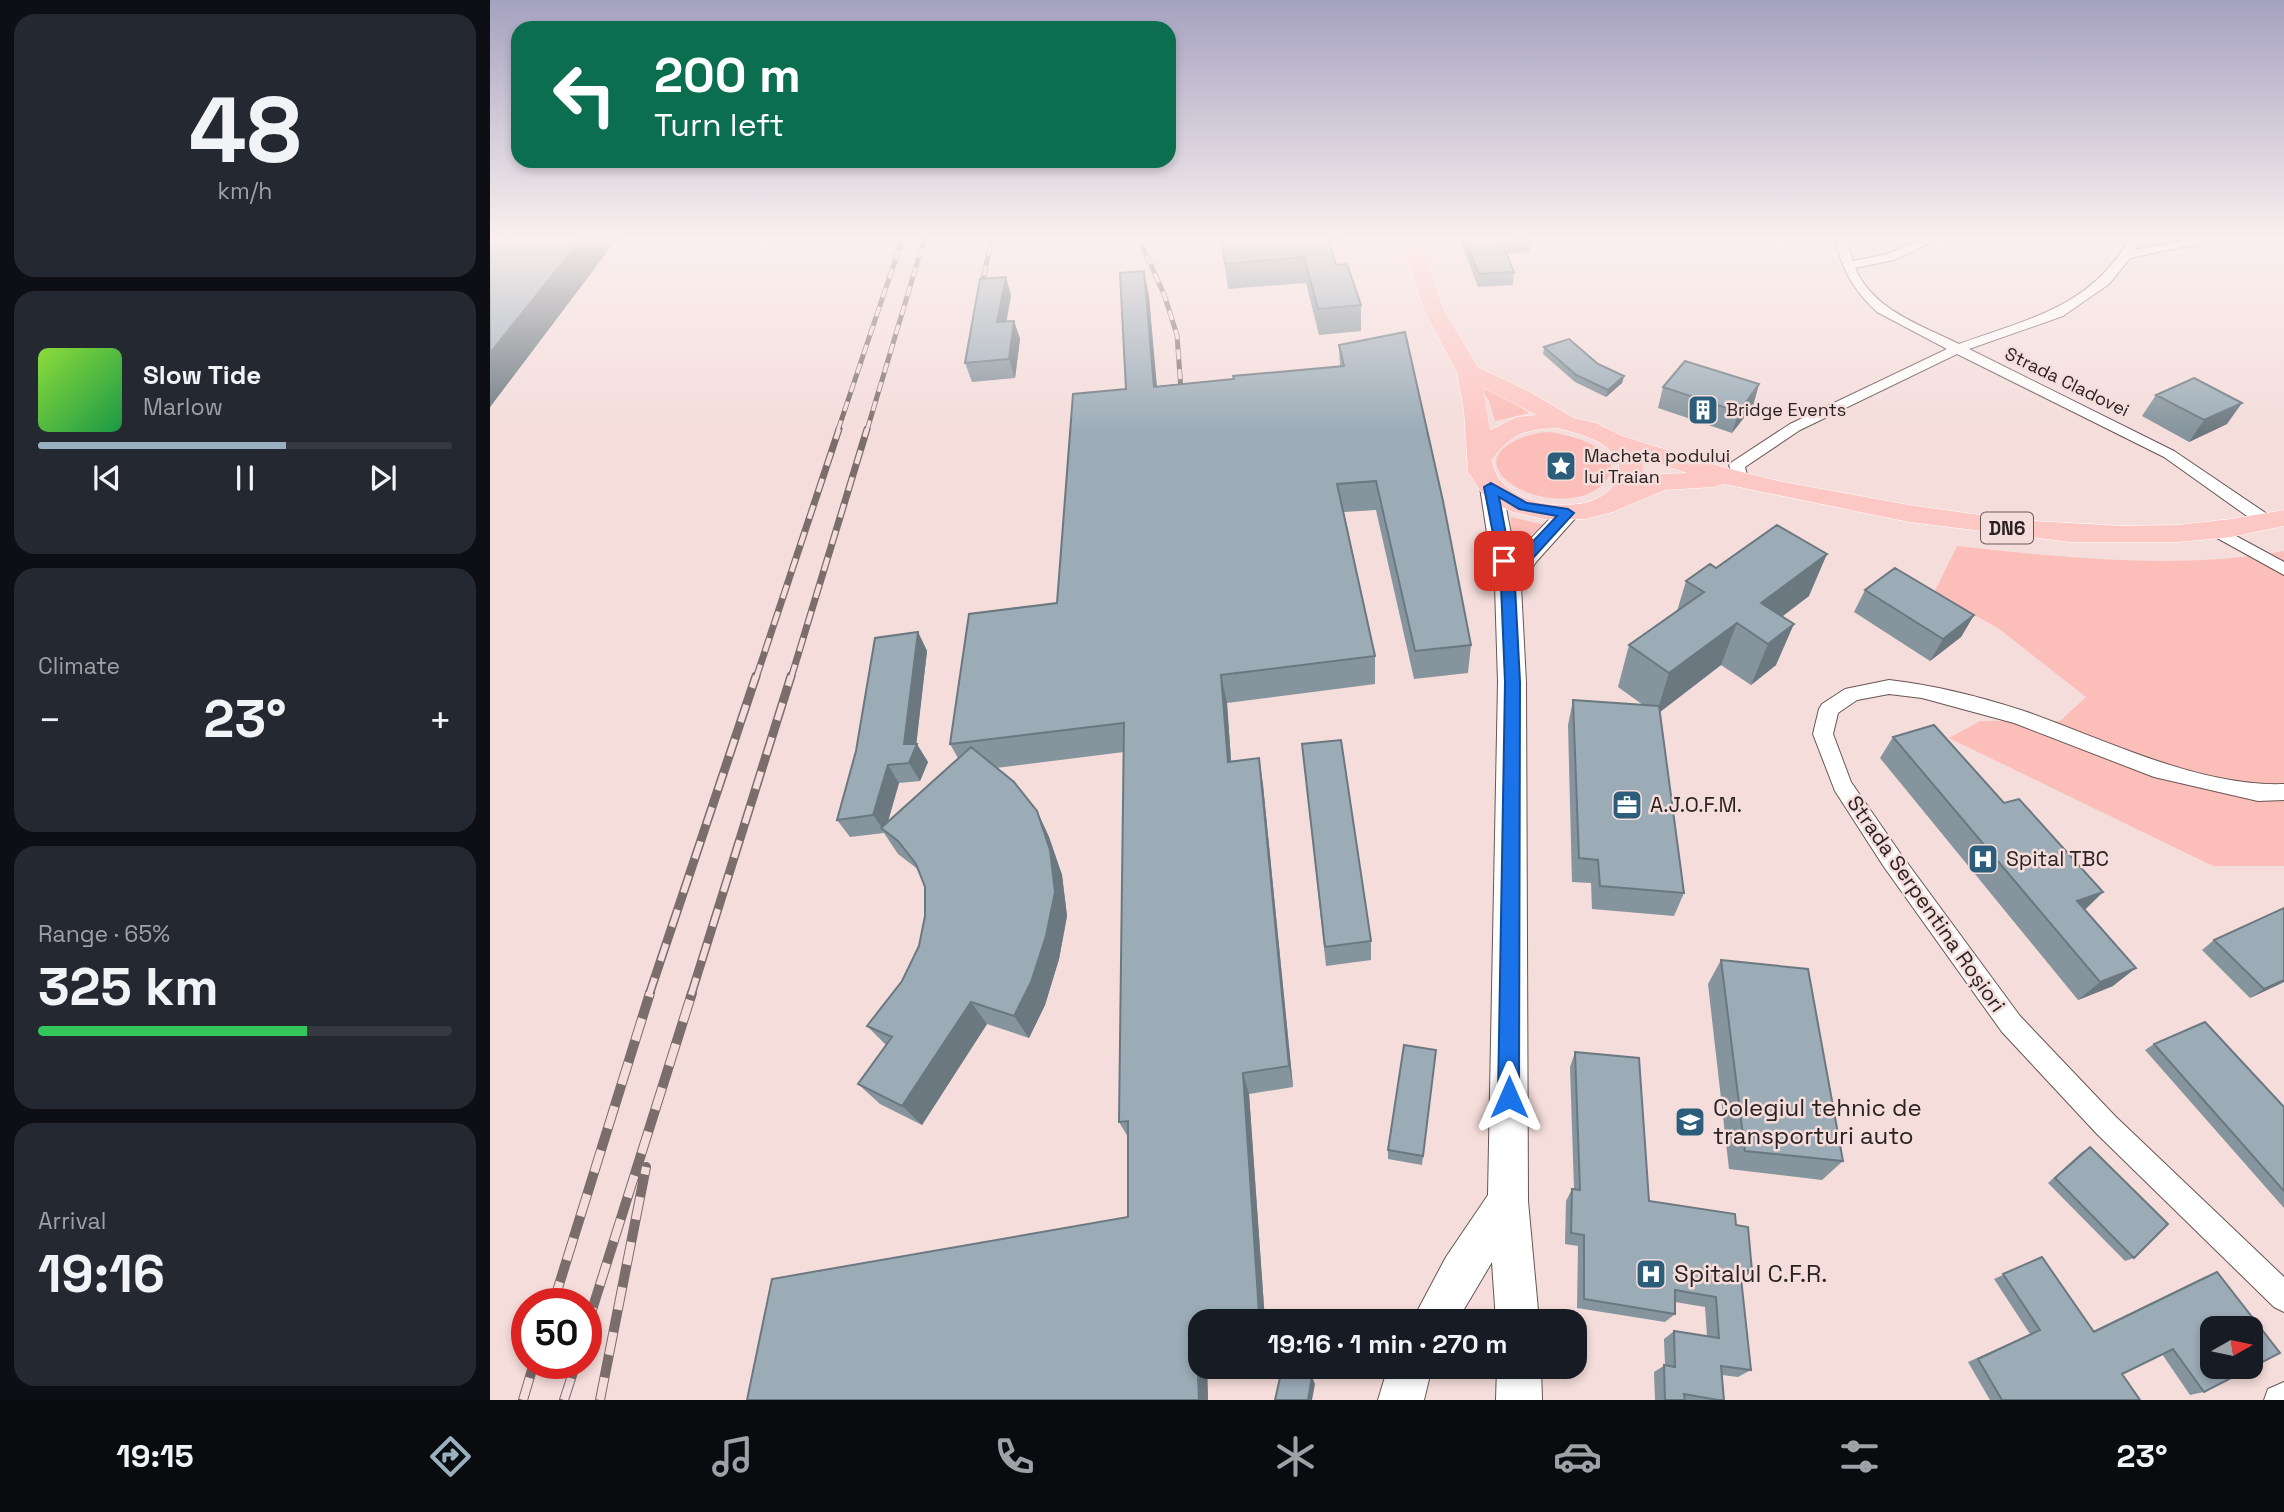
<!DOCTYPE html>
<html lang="en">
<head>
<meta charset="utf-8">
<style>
	:root { --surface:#171b24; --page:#242831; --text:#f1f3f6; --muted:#9ea1a6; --line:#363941; --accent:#98b0bf }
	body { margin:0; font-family:"Space Grotesk",sans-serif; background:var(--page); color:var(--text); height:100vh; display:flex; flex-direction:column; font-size:26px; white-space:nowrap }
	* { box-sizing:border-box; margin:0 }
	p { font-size:23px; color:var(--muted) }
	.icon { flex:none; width:38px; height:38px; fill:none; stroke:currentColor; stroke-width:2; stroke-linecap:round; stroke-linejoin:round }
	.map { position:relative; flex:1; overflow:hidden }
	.panel { display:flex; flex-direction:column; gap:14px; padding:14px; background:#0d0f14; width:490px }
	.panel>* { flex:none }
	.guide { position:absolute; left:21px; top:21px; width:665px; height:147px; border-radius:21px; box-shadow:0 4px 10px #0003; background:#0b6e4f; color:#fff; overflow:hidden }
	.needle { width:46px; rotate:81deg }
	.controls { position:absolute; left:1710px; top:1316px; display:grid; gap:14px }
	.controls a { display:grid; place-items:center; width:63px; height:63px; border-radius:14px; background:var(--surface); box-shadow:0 4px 10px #0003; font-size:35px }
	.speed { position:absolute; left:21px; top:1288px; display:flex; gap:14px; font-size:35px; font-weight:700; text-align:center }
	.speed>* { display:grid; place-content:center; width:91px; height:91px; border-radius:50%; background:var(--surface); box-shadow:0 4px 10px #0003; line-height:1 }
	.speed .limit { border:10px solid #d22; background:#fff; color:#111 }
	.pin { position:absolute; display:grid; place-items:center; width:60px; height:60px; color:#fff; margin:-30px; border-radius:14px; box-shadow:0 4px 10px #0006 }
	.me { position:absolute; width:77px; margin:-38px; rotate:0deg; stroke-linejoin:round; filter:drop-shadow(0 0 5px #0008) }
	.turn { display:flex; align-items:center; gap:24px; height:147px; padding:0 28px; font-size:32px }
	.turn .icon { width:91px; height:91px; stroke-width:2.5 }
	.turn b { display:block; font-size:49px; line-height:60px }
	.big { font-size:52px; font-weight:700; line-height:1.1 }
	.panel .widget { flex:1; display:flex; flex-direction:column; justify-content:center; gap:10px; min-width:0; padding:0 24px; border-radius:21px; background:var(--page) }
	.panel .dial { align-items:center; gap:0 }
	.dial b { font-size:91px; line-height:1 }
	.song { display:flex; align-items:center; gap:21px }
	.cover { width:84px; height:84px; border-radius:10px; background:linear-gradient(135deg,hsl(90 70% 55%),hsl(140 70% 35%)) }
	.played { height:7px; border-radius:4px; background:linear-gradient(90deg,var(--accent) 60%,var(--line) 60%) }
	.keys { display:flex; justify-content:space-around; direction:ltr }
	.heat { display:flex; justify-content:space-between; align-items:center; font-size:38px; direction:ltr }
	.charge { height:10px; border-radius:5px; background:linear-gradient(90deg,#34c759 65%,var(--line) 0) }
	.trip { position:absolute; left:698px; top:1309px; width:399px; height:70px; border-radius:21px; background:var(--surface); box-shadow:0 4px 10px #0003; font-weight:700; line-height:70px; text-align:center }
	.menu { display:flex; height:112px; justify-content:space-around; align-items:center; background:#090b0e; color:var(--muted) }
	.menu .icon { width:49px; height:49px }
	.menu .selected { color:var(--accent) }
	.menu b { font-size:32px; color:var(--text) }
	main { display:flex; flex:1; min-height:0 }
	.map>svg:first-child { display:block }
</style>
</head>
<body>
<main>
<section class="panel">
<div class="widget dial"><b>48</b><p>km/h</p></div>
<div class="widget">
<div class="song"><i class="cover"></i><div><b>Slow Tide</b><p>Marlow</p></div></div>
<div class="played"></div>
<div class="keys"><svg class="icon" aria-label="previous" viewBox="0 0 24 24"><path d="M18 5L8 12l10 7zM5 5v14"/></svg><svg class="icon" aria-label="pause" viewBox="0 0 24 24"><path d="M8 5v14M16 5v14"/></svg><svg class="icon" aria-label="next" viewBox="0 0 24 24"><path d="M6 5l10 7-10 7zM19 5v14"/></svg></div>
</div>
<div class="widget"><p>Climate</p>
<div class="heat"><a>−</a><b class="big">23°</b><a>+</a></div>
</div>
<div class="widget"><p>Range · 65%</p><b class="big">325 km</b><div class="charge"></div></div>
<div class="widget"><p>Arrival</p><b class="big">19:16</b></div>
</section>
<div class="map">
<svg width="1794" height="1400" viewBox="0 0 1794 1400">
	<rect width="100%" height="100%" fill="#f4dddb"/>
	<path fill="#fcbeb9" d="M984,376L1039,413L1005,421L999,401Z
		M1056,432C1076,433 1143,450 1114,483C1093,506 1046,501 1023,485C982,457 1026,435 1056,432Z
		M1021,517L1055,525L1035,539L1020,561Z
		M1467,546C1576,558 1686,570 1794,551V866H1723L1459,738L1490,721H1570L1596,697L1508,628L1444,593Z"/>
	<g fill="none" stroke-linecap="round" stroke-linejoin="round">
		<g stroke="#685654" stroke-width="2">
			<path id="street" d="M1345,237H1355L1363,261L1397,254L1438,237H1452L1404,260L1365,268C1383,310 1431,325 1469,344C1540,318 1600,308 1641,237H1652L1645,250L1710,237H1730L1725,240L1640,258L1619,284L1573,316L1479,349L1684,451L1783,518L1785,522L1783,526H1771L1674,457L1467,354L1310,430L1255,467L1258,479L1255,482H1245L1239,465L1242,462L1300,424L1457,349L1387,312C1363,290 1351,268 1345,237Z
				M1724,524L1794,562V575L1718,533L1716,529L1718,525Z
				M1399,680C1444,685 1491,697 1534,711C1614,739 1708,787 1794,784V800L1768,801L1664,777L1524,723L1432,698L1399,694L1367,700L1348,713L1343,734L1361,782L1410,853L1530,1016L1625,1116L1794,1277V1312L1784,1307L1607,1134L1512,1032L1394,867L1345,791L1323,734L1329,709L1332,704L1355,689Z
				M1794,1382V1400H1774L1778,1389Z"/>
		</g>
		<g stroke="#685654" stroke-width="2">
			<path id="secondary" d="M1001,480L1009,482L1012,487L1025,555L1070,508L1078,506L1086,508L1090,513L1046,562L1031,586L1036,682L1038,1201L1049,1321H1006L1002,1262L967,1321H922L956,1257L998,1195L1008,682L1005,586L990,487L993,482Z
				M898,1367H942L934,1400H888Z
				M1007,1367H1051L1052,1400H1006Z"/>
		</g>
		<g stroke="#fff" stroke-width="1">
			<path id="primary" d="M910,237H928L955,312L988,367L1040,392L1084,418L1106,423L1132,436L1236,468L1288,481L1419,505L1526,520L1634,526L1688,525L1741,519L1794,510V526L1741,537L1688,542H1580L1419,522L1234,484L1224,487L1175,490L1123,512L1095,519H1053L1023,512L1005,504L991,492L978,472L974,411L967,373L935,312ZM993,387L1046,415L1027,417L1000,430ZM1067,428C1086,433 1118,440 1127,460C1130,465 1129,473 1130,478C1123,487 1117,494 1106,499C1072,514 1007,502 1002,460C1022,433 1033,430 1067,428ZM1152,458L1197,473L1172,474L1155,479Z"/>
		</g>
		<use href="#street" fill="#fff" fill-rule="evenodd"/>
		<use href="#secondary" fill="#fff" fill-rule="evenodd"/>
		<use href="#primary" fill="#fdc7c4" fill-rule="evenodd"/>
		<g stroke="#7b6d6b" stroke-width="5">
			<path id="rail-far3" d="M648,237L674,294L687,335L691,390
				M490,295L502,237
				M348,430L413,237
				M377,430L435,237"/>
		</g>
		<g stroke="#7b6d6b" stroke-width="7">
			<path id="rail-far2" d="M266,678L349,429
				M301,678L377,429"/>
		</g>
		<g stroke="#7b6d6b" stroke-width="9">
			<path id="rail-far1" d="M159,995L266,676
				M201,995L301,676"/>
		</g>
		<g stroke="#7b6d6b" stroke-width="10">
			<path id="rail" d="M63,1304L160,993
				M96,1329L202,993
				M33,1400L44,1363
				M74,1400L86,1363
				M110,1400L156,1167"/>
		</g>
		<use href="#rail-far3" stroke="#f4dddb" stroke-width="3.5" stroke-dasharray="10" stroke-linecap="butt"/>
		<use href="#rail-far2" stroke="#f4dddb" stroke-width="4.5" stroke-dasharray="14" stroke-linecap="butt"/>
		<use href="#rail-far1" stroke="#f4dddb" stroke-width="6" stroke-dasharray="18" stroke-linecap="butt"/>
		<use href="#rail" stroke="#f4dddb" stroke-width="8" stroke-dasharray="23" stroke-linecap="butt"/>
	</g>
	<path fill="#85949d" d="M0,237H161L160,238L126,240L0,407Z
		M731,237H854V243L840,244L846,265L871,305V331L829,335L816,283L738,289Z
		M969,237H1040L1042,240L1040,252L1016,253L1024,272L1023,285L988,287Z
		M654,271L659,297L667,386L743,380L850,366L849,345L981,645L978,673L924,679L886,510L854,512L885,656V684L737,703L741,761L769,758L773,785L803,1087L759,1094L775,1321H710V1367H717L718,1400H257L638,1217V1137L629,1122L634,752L506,768L547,811L559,837L572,875L577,916L569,959L555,1005L539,1038L497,1024L432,1125L390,1104L368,1084L396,1045L377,1026L412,981L429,946L435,916V887L430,872L425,867L408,854L394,833L360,837L347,820L428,632L437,651L426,744L438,762L430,781L409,783L398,821L468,758L460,744L567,603L636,389Z
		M521,295L516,321H524L530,339L525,378L482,382L475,363Z
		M1054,347L1134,376L1132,383L1116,397L1085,382L1053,354Z
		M1269,384L1263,406L1242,433L1168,408L1173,387Z
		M1666,395L1737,424L1699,442L1652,416Z
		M1226,568L1319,596L1292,616L1286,665L1261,685L1231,665L1170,712L1194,893L1184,916L1102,909L1101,883L1082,882L1078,725L1083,700L1153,705L1128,687L1139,645L1187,611L1196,581Z
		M1375,590L1484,615L1471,637L1440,661L1364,612Z
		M1403,737L1514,803L1613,892L1595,910L1623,986L1588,1000L1390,758Z
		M812,744L881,941V960L836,966Z
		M1724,940L1794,982L1760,998L1712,950Z
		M1231,960L1353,1161L1332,1180L1239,1169L1218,984Z
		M1664,1044L1794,1107V1208L1655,1050Z
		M946,1050L932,1165L898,1159V1150Z
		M1085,1052L1159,1201L1246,1225L1262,1271L1251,1281L1261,1370L1248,1377L1232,1375L1234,1400H1165L1164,1372L1175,1365L1174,1339L1184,1331L1217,1336L1215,1307L1185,1302V1314L1175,1322L1087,1308L1088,1246L1075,1244L1076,1201L1082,1189H1084L1080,1067Z
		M1600,1147L1644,1258L1635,1261L1558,1183L1592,1152Z
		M1552,1257L1603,1331L1714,1277L1727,1272L1714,1392L1700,1395L1672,1354L1632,1374L1650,1400H1500L1478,1362L1540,1334L1504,1279Z"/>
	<path fill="#6c7880" d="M93,237H123L126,240L0,407V353Z
		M654,271L659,297L669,415L664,387Z
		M516,277L521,295L513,341L507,322Z
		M524,321L530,339L525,378L519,359Z
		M1134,376L1132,383L1116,397L1118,390Z
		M1269,384L1263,406L1242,433L1249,412Z
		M1752,403L1737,424L1699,442L1714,420Z
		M1337,554L1319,596L1267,636L1271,603Z
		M1484,615L1471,637L1440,661L1453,639Z
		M1247,623L1231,665L1166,715L1179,673Z
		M1304,624L1286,665L1261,685L1278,644Z
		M428,632L437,651L426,747L427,744L438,762L430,781L419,763L414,744Z
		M731,675L737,703L743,789L738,762Z
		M769,758L773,785L803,1087L799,1066Z
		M398,765L409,783L395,832L383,815Z
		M547,811L559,837L572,875L577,916L569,959L555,1005L539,1038L524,1016Z
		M1613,892L1593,911L1587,901Z
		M1646,968L1623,986L1588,1000L1610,982Z
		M1794,980V982L1760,998L1774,989Z
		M481,1002L497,1024L432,1125L412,1106Z
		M753,1073L759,1094L775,1321H773L769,1313Z
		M706,1325L710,1331V1367H717L718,1400H709Z
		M822,1377L825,1384L822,1400H818Z"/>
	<path fill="#9bacb7" stroke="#6c7880" stroke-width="2" fill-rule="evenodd" d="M0,237H93L0,353Z
		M731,237H838L846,265L857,264L871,305L828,309L814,257L735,264Z
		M974,237H1040L1042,240L1011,241L1024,272L989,274Z
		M654,271L664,387L744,379L743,376L854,366L849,345L915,332L953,501L981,645L925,651L886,481L847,484L885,656L731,675L738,762L769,758L799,1066L753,1073L769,1313L727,1321H710V1324L706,1325L709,1400H257L282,1279L638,1217V1121L629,1122L634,723L460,744L479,614L567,603L583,394L636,389L630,273Z
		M516,277L507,322L524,321L519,359L475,363L490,279Z
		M1079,339L1108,364L1134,376L1118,390L1086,375L1054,347Z
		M1195,361L1269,384L1249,412L1173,387Z
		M1704,378L1752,403L1714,420L1666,395Z
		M1287,525L1337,554L1271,603L1304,624L1278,644L1247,623L1179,673L1139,645L1214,592L1196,581L1220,564L1226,568Z
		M1405,568L1484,615L1453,639L1375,590Z
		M428,632L414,744H427L419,763L398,765L383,815L347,820L366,751L385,638Z
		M1083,700L1169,706L1194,893L1110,886L1108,860L1089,858Z
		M1444,725L1514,803L1529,799L1613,892L1587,901L1646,968L1610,982L1403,737Z
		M851,740L881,941L835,947L812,744Z
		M481,747L524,782L547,811L560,850L565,892L556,936L541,982L524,1016L481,1002L412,1106L368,1084L402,1037L377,1026L412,981L429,946L435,916V887L426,864L408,841L391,828Z
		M1794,908V980L1774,989L1724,940Z
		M1231,960L1318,969L1353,1161L1255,1151Z
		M1715,1022L1794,1107V1191L1664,1044Z
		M914,1045L946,1050L933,1156L898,1150Z
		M1085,1052L1149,1058L1159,1201L1245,1214L1246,1225L1258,1227L1262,1271L1250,1269L1261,1370L1231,1366L1234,1400H1228L1194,1394L1195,1400H1175L1174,1365L1185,1367L1184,1331L1229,1338L1226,1297L1185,1290V1314L1094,1299V1235L1081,1233L1082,1189L1090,1190Z
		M1600,1147L1678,1224L1644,1258L1565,1178Z
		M1552,1257L1604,1332L1727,1272L1790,1353L1714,1392L1683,1349L1632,1374L1650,1400H1512L1488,1359L1550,1330L1513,1274ZM1722,1328H1760V1367H1722Z
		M792,1369L822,1377L818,1400H785Z"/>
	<linearGradient id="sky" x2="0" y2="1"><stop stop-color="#a5a2c0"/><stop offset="0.55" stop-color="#faf0ef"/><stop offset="1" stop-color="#faf0ef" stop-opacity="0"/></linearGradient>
	<rect width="1794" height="433" fill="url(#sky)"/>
	<path fill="#1a73e8" stroke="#114b97" stroke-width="2" d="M1001,483L1037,503L1078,509L1084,513L1042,559L1025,586L1030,682L1029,1097L1026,1105L1019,1108L1011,1105L1008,1097L1015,682L1011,586L1032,553L1067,516L1029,509L1009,497L1021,561L1019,565H1009L994,487Z"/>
	<defs>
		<g id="building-square" transform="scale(1.575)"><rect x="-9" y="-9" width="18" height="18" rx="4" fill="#2c5e7c" stroke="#f4dddb"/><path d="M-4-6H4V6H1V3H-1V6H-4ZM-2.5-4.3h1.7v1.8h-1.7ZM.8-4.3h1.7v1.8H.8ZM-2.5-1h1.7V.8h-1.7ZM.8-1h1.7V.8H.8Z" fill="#fff"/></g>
		<g id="sight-square" transform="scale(1.575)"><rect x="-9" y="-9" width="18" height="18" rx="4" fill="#2c5e7c" stroke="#f4dddb"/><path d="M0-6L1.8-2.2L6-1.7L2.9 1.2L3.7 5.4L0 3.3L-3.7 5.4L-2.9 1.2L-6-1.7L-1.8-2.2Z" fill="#fff"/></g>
		<g id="office-square" transform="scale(1.575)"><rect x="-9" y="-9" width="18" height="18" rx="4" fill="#2c5e7c" stroke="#f4dddb"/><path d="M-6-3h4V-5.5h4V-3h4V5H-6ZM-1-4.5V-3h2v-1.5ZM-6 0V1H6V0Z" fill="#fff"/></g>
		<g id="hospital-square" transform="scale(1.575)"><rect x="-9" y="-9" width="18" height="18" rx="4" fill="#2c5e7c" stroke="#f4dddb"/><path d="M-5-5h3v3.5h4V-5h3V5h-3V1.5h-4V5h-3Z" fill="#fff"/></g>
		<g id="school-square" transform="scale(1.575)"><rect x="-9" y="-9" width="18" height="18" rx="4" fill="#2c5e7c" stroke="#f4dddb"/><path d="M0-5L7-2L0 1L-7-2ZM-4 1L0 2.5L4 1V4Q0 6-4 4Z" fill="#fff"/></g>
	</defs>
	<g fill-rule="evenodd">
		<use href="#building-square" x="1213" y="410"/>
		<use href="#sight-square" x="1071" y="466"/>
		<use href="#office-square" x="1137" y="805"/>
		<use href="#hospital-square" x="1493" y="859"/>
		<use href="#school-square" x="1200" y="1122"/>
		<use href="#hospital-square" x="1161" y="1274"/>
	</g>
	<g text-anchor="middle" stroke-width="5" stroke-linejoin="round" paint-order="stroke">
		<g font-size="18" fill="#2a2221" stroke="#f4dddb">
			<text transform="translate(1577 382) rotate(26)" y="6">Strada Cladovei</text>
		</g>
		<g font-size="18" fill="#2a2221" stroke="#f4dddb" text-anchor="start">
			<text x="1236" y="416">Bridge Events</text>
			<text x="1094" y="462">Macheta podului<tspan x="1094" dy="21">lui Traian</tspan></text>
		</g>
		<rect fill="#f4dddb" stroke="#675a59" stroke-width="2" x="1491" y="512.5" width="52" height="31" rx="5"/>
		<g font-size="19" font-weight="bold" fill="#2a2221">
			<text x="1517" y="535">DN6</text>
		</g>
		<g font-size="21" fill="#2a2221" stroke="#f4dddb" text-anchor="start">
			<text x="1160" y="812">A.J.O.F.M.</text>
			<text x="1516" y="866">Spital TBC</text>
		</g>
		<g font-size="21" fill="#2a2221" stroke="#f4dddb">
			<text transform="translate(1436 904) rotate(55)" y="7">Strada Serpentina Roșiori</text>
		</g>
		<g font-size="24" fill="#2a2221" stroke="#f4dddb" text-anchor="start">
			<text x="1223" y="1116">Colegiul tehnic de<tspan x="1223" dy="28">transporturi auto</tspan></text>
			<text x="1184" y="1282">Spitalul C.F.R.</text>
		</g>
	</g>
</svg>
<div class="controls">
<a><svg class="needle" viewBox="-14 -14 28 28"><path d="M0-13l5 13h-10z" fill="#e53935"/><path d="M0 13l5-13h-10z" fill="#9ea1a6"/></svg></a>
</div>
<div class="speed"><div class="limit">50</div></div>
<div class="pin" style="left:1014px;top:561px;background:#d93025"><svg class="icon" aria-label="arrive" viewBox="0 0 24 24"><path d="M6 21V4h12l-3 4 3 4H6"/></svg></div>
<svg class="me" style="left:1019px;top:1097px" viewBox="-20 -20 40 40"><path d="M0-17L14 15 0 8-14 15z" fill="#1a73e8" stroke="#fff" stroke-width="4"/></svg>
<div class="trip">19:16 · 1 min · 270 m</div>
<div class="guide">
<div class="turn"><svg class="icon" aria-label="left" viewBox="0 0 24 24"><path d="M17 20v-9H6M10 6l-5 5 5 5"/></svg><div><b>200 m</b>Turn left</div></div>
</div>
</div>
</main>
<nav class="menu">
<b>19:15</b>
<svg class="icon selected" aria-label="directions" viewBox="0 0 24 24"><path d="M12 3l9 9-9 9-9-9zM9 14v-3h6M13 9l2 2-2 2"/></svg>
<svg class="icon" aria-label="music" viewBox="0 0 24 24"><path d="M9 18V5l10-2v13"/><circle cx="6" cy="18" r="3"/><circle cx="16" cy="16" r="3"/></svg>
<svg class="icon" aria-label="phone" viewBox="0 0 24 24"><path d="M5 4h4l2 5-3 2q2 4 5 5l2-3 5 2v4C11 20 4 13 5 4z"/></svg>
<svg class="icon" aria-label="climate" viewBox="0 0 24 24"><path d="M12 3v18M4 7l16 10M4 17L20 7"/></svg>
<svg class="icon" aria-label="car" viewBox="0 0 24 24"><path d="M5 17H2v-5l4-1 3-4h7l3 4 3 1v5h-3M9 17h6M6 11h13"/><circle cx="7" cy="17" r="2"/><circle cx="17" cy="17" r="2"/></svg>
<svg class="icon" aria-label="filters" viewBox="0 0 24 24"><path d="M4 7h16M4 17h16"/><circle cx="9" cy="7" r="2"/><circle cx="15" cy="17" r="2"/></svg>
<b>23°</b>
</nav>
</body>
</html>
